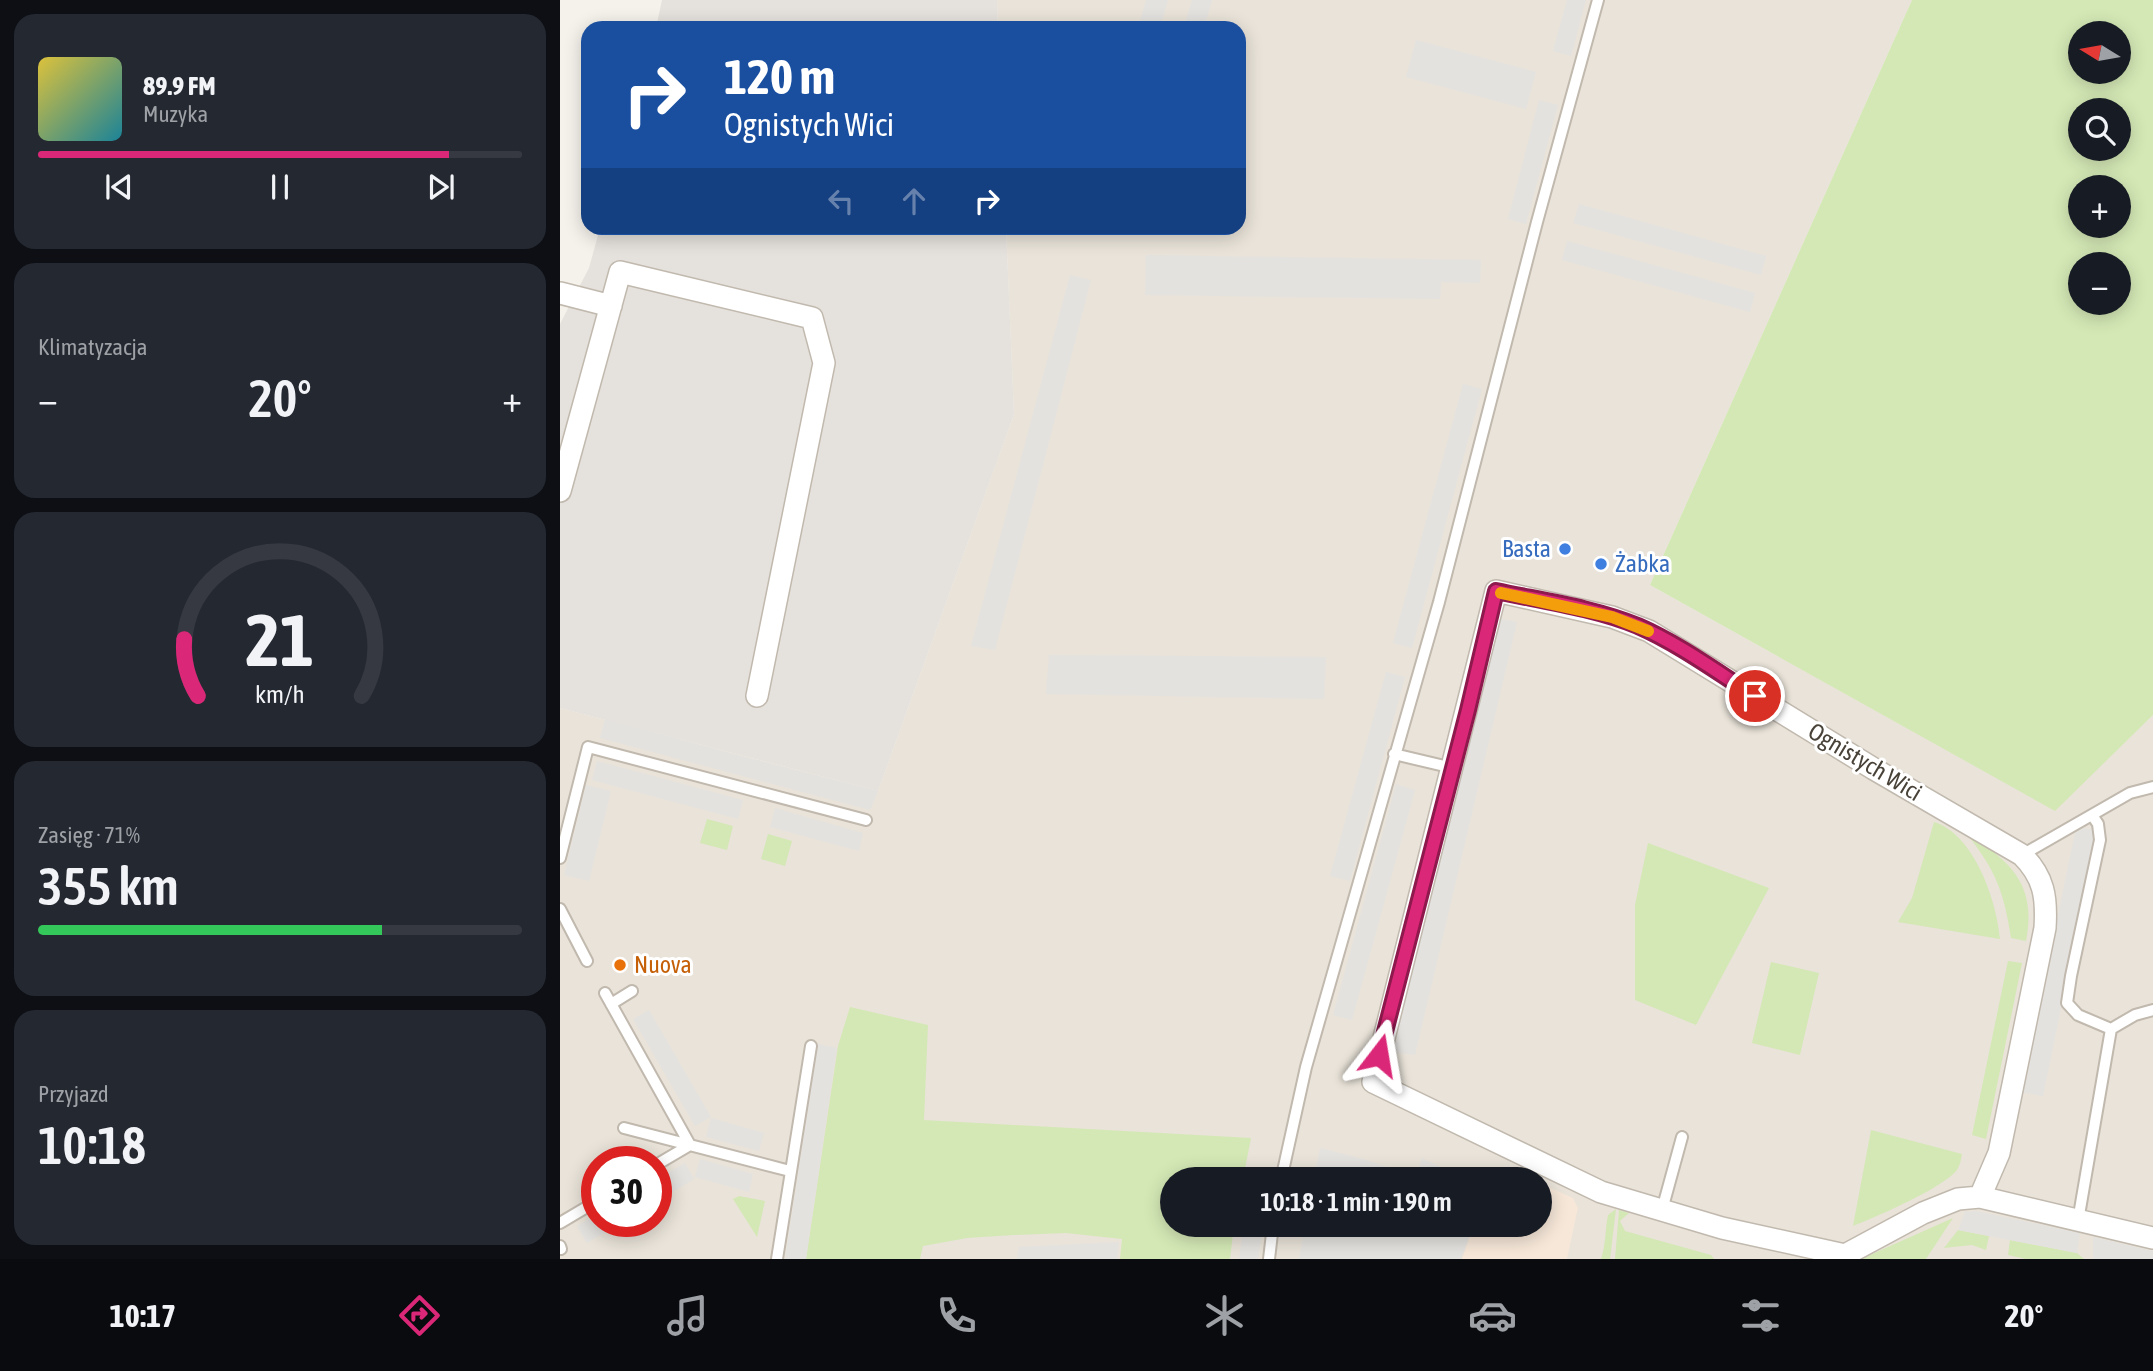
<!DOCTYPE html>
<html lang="pl">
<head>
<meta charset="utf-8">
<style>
	:root { --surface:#171b24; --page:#242831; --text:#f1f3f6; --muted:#9ea1a6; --line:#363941; --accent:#db2777 }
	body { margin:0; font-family:"Asap Condensed",sans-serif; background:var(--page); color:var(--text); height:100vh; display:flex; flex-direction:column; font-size:26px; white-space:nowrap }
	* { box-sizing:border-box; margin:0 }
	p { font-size:23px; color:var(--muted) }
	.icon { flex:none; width:38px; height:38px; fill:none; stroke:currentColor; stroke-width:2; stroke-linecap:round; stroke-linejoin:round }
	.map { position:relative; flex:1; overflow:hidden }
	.sheet { display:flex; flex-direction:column; gap:14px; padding:14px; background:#0d0f14; width:560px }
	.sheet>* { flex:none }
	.banner { position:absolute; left:21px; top:21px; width:665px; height:214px; border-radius:21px; box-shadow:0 4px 18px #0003; background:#1a4fa0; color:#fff; overflow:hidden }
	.needle { width:46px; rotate:281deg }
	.controls { position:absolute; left:1508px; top:21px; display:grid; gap:14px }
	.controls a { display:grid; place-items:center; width:63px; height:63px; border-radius:50%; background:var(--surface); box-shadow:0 4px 18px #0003; font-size:35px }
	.speed { position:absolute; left:21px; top:1146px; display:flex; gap:14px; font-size:35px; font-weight:700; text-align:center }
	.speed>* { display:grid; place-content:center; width:91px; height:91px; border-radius:50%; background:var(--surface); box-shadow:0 4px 18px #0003; line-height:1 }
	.speed .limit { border:10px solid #d22; background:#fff; color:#111 }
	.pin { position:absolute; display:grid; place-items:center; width:60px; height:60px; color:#fff; margin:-30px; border:4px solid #fff; border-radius:50%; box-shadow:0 2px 7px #0007 }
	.me { position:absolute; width:77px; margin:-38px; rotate:14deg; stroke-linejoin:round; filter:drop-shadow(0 0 5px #0008) }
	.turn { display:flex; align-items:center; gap:24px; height:147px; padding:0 28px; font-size:32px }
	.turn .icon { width:91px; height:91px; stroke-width:2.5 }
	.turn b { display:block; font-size:49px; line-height:60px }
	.lanes { display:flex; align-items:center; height:66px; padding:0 28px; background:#0003; justify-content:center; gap:35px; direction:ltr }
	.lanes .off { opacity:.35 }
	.big { font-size:52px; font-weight:600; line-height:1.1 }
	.sheet .card { flex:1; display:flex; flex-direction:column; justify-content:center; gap:10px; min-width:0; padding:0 24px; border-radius:21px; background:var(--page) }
	.sheet .dial { align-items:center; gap:0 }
	.dial svg { height:182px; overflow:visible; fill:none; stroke:var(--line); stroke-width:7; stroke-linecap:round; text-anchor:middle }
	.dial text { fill:var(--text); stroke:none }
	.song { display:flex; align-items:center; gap:21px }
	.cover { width:84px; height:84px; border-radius:10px; background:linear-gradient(135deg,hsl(50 70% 55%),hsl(190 70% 35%)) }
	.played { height:7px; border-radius:4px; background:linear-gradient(90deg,var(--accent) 85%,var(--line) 85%) }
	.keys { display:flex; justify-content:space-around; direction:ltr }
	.heat { display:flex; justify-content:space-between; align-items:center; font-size:38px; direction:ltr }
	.charge { height:10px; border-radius:5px; background:linear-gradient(90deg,#34c759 71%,var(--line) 0) }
	.trip { position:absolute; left:600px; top:1167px; width:392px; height:70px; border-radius:35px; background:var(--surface); box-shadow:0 4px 18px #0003; font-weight:600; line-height:70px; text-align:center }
	.dock { display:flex; height:112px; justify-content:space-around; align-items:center; background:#090b0e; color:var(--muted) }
	.dock .icon { width:49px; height:49px }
	.dock .on { color:var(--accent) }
	.dock b { font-size:32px; color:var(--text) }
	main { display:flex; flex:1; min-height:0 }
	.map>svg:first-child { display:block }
</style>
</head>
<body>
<main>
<section class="sheet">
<div class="card">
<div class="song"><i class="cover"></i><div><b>89.9 FM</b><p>Muzyka</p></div></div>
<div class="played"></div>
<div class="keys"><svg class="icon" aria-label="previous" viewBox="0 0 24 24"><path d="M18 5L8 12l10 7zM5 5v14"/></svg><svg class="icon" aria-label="pause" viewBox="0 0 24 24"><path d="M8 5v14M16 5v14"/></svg><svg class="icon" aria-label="next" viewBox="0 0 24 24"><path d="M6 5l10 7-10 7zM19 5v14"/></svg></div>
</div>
<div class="card"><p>Klimatyzacja</p>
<div class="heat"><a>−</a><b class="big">20°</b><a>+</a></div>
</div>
<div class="card dial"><svg viewBox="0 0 100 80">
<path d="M14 69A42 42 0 1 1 86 69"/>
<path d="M14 69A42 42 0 0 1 8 44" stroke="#db2777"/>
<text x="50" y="56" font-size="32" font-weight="700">21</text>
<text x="50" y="72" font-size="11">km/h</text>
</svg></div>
<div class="card"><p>Zasięg · 71%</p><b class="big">355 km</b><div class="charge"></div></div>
<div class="card"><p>Przyjazd</p><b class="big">10:18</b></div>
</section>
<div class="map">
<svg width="1593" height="1259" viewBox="0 0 1593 1259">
	<rect width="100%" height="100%" fill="#f5f1eb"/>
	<path fill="#e9e3d9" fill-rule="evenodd" d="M437,0H1352L1090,585L1494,810L1593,715V1259H0V708L318,791L454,414L446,228H679V28H438ZM37,1162H96V1222H37ZM612,1180H980V1225H612Z"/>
	<path fill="#f6e7d8" d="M980,1183L1013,1198L1018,1208L1007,1259H902L914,1225H980Z"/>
	<path fill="#e5e1dc" d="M102,0H437L438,28H96Z
		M40,228H446L454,414L318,791L0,708V324L29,268Z"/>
	<path fill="#d4e8b5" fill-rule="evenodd" d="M1352,0H1593V715L1495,811L1090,585ZM1521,33H1559V72H1521ZM1521,110H1559V149H1521ZM1521,187H1559V226H1521ZM1521,264H1559V303H1521Z
		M147,819L173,826L167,850L140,843Z
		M1374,822C1414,834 1437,901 1440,939L1338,922L1352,898Z
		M208,834L232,841L225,866L201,859Z
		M1407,834C1451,861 1477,885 1466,941L1451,938C1444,892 1436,871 1407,834Z
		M1088,843L1209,888L1136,1025L1075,1000V905Z
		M1448,961L1462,963L1426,1139L1412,1135Z
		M1211,962L1259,973L1240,1055L1192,1043Z
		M290,1007L368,1025L364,1120L691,1138L683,1179L612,1180V1225H674L670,1259H560L562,1239L506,1233L454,1235L407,1238L363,1246L360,1259H246L278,1046Z
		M1311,1130L1402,1154C1401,1160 1400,1165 1397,1170C1383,1188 1316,1217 1293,1226Z
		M179,1196L205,1201L197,1237L173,1199Z
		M1056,1209L1050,1259H1041C1046,1244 1045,1230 1048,1215Z
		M1059,1210L1069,1213L1060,1221L1065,1231L1151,1255L1154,1259H1055Z
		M1393,1218L1366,1259H1301Z
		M1398,1230L1429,1236L1426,1250L1412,1245L1384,1248Z
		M1450,1240L1517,1253L1524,1259H1466L1448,1255Z"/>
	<path fill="#e4e2df" d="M586,0H608L600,28H578Z
		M632,0H652L644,28H624Z
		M1007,0H1026L1011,56L993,51Z
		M856,40L976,72L966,109L846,77Z
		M979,100L998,105L966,224L948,219Z
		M1019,204L1206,256L1201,275L1013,223Z
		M1007,241L1195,293L1190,312L1002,260Z
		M586,255L921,260L920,283L881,282L880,299L585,295Z
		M510,275L531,280L435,650L411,646Z
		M903,384L922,389L852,648L833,643Z
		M936,618L957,622L855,1055L833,1052Z
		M489,655L766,657L764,699L486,694Z
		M826,672L845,677L790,881L770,876Z
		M45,719L185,757L318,791L310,810L40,738Z
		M37,761L183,800L178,819L32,780Z
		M836,784L855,790L792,1020L773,1015Z
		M26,785L51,791L29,881L4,875Z
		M215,808L303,833L299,851L210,827Z
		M1516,828L1534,829L1535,842L1483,1096L1461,1092Z
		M89,1010L151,1117L135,1126L73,1019Z
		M258,1044L277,1048L246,1259H225Z
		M151,1118L204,1133L199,1151L146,1137Z
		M760,1148L803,1159L856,1177L862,1158L905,1179H754Z
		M140,1159L193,1174L189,1192L135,1177Z
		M125,1163L134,1179L96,1202V1180Z
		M1416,1211L1520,1233L1517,1253L1398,1230L1405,1212Z
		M37,1215V1222H62L27,1243L17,1226Z
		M745,1225H913L901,1259H739Z
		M683,1229L702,1232L698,1259H679Z
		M1533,1237L1593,1251V1259H1533Z
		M559,1242L557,1259H457L459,1247Z"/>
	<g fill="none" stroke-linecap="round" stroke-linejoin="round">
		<g stroke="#c1b9ae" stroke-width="14">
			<path id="lane" d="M834,754L893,768
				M1462,855L1570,793L1593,787
				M0,858L28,747L306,820
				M0,909L27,961
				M45,993L130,1145L96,1165
				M51,1004L72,991
				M1551,1029L1575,1015L1593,1010
				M64,1128L230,1171
				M721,1180L746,1067L879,602L977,222L1038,0
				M1102,1210L1122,1137
				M1518,1221L1551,1029L1518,1015L1507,1003L1511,976L1540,840L1538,824L1532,815
				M0,1223L37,1201
				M0,1246L1,1249
				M217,1259L251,1046
				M709,1259L713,1225"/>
		</g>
		<g stroke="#c1b9ae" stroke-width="24">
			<path id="street" d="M0,293L51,306
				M0,491L60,272L252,318L264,363L197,696
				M1420,1197L1439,1153L1485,928C1487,897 1484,877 1462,855L1314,769L1089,631L1052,617L936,591L813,1082L1041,1192L1162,1228L1285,1255L1363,1213L1398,1199L1420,1197L1593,1238"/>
		</g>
		<use href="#lane" stroke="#fff" stroke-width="10"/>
		<use href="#street" stroke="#fff" stroke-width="21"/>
	</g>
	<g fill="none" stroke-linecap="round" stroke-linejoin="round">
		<g stroke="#8e194d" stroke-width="18">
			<path id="route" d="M819,1055L908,710L936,591C983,601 1034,608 1078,626C1119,644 1157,672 1195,696"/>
		</g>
		<use href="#route" stroke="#db2777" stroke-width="12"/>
		<path stroke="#f59e0b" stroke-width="12" d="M941,593L1052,617L1088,631"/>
	</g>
	<g fill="#3f7fe0" stroke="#fff" stroke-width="2.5">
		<circle cx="1005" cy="549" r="7"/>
		<circle cx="1041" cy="564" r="7"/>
	</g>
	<circle fill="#e8710a" stroke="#fff" stroke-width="2.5" cx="60" cy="965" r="7"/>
	<g text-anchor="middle" stroke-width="6" stroke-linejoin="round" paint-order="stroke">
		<g font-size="24" fill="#366cbe" stroke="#fff" text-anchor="end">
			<text x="991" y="557">Basta</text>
			<text x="1055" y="572" text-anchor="start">Żabka</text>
		</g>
		<g font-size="24" fill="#494239" stroke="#fff">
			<text transform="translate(1305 762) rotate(31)" y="8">Ognistych Wici</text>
		</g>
		<g font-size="24" fill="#c56008" stroke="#fff" text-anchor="start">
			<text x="74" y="973">Nuova</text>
		</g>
	</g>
</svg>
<div class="controls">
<a><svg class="needle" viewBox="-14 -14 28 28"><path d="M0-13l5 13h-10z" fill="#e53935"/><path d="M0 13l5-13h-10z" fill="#9ea1a6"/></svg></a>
<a><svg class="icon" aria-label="search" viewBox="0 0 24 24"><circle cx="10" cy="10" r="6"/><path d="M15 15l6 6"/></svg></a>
<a>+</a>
<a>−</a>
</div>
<div class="speed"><div class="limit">30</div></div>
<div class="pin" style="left:1195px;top:696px;background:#d93025"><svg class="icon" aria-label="arrive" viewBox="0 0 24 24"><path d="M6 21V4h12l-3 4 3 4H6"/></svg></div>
<svg class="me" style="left:819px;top:1055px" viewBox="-20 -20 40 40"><path d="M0-17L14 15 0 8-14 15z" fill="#db2777" stroke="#fff" stroke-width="4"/></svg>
<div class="trip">10:18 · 1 min · 190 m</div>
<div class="banner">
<div class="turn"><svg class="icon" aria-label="right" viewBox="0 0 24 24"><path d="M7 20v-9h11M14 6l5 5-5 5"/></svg><div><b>120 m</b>Ognistych Wici</div></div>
<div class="lanes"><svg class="icon off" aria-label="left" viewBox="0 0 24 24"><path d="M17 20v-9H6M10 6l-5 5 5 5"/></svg><svg class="icon off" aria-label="ahead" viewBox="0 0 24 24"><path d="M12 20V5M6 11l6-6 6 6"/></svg><svg class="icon" aria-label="right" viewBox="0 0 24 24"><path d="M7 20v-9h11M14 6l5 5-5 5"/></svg></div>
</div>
</div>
</main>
<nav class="dock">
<b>10:17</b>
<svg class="icon on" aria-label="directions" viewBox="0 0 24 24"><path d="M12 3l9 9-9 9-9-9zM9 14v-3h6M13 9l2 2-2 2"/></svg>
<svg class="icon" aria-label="music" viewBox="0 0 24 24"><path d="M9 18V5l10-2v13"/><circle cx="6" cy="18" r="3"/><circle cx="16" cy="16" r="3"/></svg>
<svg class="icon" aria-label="phone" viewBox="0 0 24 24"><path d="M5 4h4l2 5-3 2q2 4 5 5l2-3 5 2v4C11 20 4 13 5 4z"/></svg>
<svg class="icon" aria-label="climate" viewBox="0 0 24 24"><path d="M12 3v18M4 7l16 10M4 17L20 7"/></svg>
<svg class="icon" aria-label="car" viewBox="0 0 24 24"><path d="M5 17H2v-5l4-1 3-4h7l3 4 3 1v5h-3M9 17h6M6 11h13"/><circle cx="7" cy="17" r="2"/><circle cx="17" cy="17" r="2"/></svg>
<svg class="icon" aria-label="filters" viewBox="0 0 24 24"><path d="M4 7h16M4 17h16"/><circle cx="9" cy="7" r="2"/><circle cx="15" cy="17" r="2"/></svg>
<b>20°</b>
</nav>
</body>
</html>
